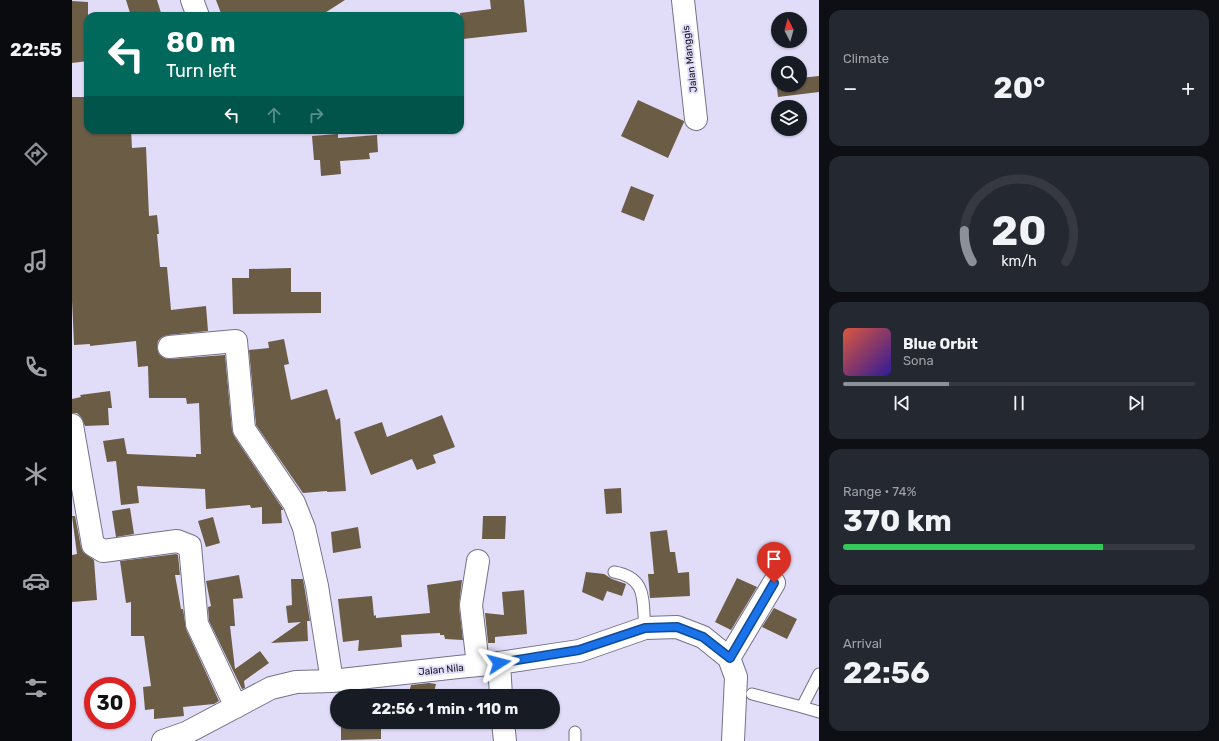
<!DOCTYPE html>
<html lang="en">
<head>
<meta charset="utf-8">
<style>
	:root { --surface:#171b24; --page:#242831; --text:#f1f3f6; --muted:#9ea1a6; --line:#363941; --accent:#8c9099 }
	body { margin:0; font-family:Rubik,sans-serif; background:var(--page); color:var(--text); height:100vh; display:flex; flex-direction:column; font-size:15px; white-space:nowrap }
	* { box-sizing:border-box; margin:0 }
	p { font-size:13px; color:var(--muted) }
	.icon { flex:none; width:22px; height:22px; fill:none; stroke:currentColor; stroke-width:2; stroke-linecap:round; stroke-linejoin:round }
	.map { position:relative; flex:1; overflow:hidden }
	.drawer { display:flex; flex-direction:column; gap:10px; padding:10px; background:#0d0f14; width:400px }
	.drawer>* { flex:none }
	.hud { position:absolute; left:12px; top:12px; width:380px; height:122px; border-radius:12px; box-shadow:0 1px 3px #0004; background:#00695c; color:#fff; overflow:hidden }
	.needle { width:26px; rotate:354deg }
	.tools { position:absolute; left:699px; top:12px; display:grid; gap:8px }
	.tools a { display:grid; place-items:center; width:36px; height:36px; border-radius:50%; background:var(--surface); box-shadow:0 1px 3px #0004; font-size:20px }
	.speed { position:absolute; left:12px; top:677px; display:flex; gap:8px; font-size:20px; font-weight:700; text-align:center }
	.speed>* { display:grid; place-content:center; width:52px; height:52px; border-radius:50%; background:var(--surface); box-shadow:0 1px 3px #0004; line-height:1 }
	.speed .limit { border:6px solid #d22; background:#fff; color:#111 }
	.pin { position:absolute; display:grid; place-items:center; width:34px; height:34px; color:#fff; margin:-41px -17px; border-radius:50% 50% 50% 0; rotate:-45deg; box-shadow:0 0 4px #0007 }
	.pin .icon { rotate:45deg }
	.me { position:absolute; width:44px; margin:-22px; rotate:81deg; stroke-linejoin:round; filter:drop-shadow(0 0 3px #0008) }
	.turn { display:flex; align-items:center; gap:14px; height:84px; padding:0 16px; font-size:18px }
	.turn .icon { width:52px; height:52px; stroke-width:2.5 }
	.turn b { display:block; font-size:28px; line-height:34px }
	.lanes { display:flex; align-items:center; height:38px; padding:0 16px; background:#0003; justify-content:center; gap:20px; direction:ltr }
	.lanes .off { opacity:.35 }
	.big { font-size:30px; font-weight:700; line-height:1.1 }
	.drawer .tile { flex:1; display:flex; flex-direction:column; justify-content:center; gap:6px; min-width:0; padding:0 14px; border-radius:12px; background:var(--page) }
	.drawer .dial { align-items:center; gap:0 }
	.dial svg { height:104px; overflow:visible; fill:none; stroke:var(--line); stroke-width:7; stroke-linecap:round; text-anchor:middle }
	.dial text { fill:var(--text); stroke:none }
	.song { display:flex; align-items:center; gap:12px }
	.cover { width:48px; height:48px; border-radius:6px; background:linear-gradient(135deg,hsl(10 70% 55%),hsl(250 70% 35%)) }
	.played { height:4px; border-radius:2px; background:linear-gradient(90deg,var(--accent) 30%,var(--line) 30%) }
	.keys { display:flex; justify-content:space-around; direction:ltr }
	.heat { display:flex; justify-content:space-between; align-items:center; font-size:22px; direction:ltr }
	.charge { height:6px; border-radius:3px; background:linear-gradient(90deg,#34c759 74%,var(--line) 0) }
	.trip { position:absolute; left:258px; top:689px; width:230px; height:40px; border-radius:20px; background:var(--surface); box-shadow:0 1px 3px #0004; font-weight:700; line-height:40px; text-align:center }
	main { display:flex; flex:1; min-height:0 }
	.dock { display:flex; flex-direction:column; width:72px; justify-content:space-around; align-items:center; background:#090b0e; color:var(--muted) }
	.dock .icon { width:28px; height:28px }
	.dock .current { color:var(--accent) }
	.dock b { font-size:18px; color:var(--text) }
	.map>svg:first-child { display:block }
</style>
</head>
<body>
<main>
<nav class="dock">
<b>22:55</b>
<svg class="icon current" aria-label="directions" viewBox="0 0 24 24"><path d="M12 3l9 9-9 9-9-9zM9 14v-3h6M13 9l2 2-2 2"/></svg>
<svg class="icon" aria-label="music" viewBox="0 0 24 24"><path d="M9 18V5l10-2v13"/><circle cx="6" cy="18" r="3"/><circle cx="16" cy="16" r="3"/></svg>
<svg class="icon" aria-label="phone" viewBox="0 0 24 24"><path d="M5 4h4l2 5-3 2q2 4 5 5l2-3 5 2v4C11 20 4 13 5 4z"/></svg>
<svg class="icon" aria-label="climate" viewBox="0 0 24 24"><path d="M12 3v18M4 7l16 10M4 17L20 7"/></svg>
<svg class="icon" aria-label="car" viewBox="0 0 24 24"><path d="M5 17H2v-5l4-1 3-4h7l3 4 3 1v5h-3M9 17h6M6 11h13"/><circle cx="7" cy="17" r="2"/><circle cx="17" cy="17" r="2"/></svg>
<svg class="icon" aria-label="filters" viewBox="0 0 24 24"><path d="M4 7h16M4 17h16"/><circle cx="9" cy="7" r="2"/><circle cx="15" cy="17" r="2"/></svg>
</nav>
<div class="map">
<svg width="747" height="741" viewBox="0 0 747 741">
	<rect width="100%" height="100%" fill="#e1ddf9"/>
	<path fill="#6b5c46" d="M54,0H85L90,16H59Z
		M144,0H273L248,16H150Z
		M418,0H452L455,32L391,39L388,13L419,9Z
		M0,1L16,2V61L0,63Z
		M747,76V92L706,97L704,81H706V85H728V78Z
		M0,97H15L16,130H59L60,148L74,147L77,216L85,215L87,234H85L88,267H95L99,310L134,306L136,331L96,335L90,337L86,341L85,348L87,354L92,358L98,359L153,355L160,430L162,436L211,509V510H209L210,523L190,524V507L179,508L178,505L134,509L133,489L65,486L67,503L49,505L44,461L35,462L31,441L52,438L55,454L124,457V454H129L127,403L115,404L114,398H77L76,366L66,367L64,341L18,346V344L2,345L0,300Z
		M566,100L612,121V122L596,158L549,136Z
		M266,134V138L305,135L306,152L297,153L298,159L268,161L269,174L249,176L248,160H242L240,136Z
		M559,186L582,195L572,221L549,212Z
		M219,268V292H249V313L161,314L160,278H177V269Z
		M212,339L217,364L212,365L219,400L255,389L264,420L268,418L274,491L255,492V491L231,493L184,425L177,350L197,348L196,342Z
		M38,391L40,408H36L37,425L13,426L9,417L5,413H0V399L9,397L8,395Z
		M370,415L383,447L361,455L364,463L345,470L340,459L299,475L282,432L310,422L315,437Z
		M549,488L550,513L534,514L532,489Z
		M58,508L62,534L44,537L40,511Z
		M0,516H3L9,547L11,552L22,560L25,600L0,602V555L5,554Z
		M411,516H434L433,539H410Z
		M141,517L148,543L134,547L126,521Z
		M286,527L289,548L261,553L259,532Z
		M595,530L598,552H603L606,573L617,572L618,596L578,598L576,574H582L578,532Z
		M104,554L106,555L108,575H103L109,609H111L114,629L147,701L142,704L111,707L112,716L82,719V709L73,710L71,687L79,686L72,636H59V602L54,603L48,561Z
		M514,572L532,574L540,579L554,584L550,596L535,591L531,601L510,592Z
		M167,575L171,598L161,599L163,626H158L163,669L188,651L197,663L172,681L173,688L170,689L137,621L136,607L139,606L134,581Z
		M665,578L685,587L659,630L643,622Z
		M219,579H231L238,621H235L236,641L199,643L229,622L216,623L214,606L220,605Z
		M390,580L387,606L391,640L373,639L372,635H368V633L329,635L330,647L286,651L287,640L271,642L266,599L300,596L302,616L304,615V618L358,613L355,585Z
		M452,590L455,634L423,637V643H416L413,613L432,615L430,592Z
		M702,608L725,619L715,639L690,627Z
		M357,683L364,684L361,696H336L339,685Z
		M288,690H309V696H269V693Z
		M269,722H309V739L269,740Z
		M330,722H355L353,729L330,725Z"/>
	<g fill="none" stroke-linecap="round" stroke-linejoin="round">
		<g stroke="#757189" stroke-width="13">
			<path id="service" d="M542,572C576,578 570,600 573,628
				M747,674L730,707L747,712
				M680,694L730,707
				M503,741V732"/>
		</g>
		<g stroke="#757189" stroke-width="24">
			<path id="minor" d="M120,0L126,16
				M611,0L624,119
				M97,347L164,341L172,429L222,503L232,528L245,586L260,681
				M0,425L21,545L31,551L105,541L118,546L125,624L164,707
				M657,658L702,583
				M427,663L429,696
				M406,665L399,605L406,561
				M431,722L433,741
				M91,741L114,733L199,688L224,682L260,681L386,667L427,663L507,651L573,628L605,627L631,637L657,658L664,677L661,741"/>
		</g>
		<use href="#service" stroke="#fff" stroke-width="11"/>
		<use href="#minor" stroke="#fff" stroke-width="22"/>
	</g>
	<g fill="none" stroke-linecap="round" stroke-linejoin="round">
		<g stroke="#114b97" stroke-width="10">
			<path id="route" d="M427,663L507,650L573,628L605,627L631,637L658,658L702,583"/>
		</g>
		<use href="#route" stroke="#1a73e8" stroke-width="7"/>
	</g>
	<g text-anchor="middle" stroke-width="4" stroke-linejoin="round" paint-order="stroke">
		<g font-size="10" fill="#13111a" stroke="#e1ddf9">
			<text transform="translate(617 59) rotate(-97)" y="4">Jalan Manggis</text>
			<text transform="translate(369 669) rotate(-6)" y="4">Jalan Nila</text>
		</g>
	</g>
</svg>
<div class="tools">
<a><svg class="needle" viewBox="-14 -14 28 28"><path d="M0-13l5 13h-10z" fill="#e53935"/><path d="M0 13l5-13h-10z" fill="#9ea1a6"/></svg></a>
<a><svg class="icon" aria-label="search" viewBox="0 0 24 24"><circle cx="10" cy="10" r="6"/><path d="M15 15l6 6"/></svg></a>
<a><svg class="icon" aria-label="layers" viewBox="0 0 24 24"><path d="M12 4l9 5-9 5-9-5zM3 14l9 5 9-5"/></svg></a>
</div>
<div class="speed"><div class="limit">30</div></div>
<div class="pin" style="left:702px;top:583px;background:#d93025"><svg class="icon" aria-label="arrive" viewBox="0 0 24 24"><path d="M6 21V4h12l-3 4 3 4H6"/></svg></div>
<svg class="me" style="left:427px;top:663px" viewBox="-20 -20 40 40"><path d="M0-17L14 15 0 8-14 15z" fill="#1a73e8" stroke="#fff" stroke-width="4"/></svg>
<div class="trip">22:56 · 1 min · 110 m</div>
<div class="hud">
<div class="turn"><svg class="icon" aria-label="left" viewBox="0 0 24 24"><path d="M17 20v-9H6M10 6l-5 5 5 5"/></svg><div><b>80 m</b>Turn left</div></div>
<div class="lanes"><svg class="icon" aria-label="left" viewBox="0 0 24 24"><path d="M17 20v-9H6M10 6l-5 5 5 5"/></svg><svg class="icon off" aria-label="ahead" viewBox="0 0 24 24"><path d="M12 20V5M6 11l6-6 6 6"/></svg><svg class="icon off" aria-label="right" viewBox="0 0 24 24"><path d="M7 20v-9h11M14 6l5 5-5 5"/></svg></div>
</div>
</div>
<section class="drawer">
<div class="tile"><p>Climate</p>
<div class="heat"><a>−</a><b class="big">20°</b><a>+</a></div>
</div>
<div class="tile dial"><svg viewBox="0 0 100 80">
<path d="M14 69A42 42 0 1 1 86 69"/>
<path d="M14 69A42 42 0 0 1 8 45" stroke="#8c9099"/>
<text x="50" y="56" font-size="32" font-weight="700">20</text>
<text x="50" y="72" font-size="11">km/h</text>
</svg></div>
<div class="tile">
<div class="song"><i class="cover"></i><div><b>Blue Orbit</b><p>Sona</p></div></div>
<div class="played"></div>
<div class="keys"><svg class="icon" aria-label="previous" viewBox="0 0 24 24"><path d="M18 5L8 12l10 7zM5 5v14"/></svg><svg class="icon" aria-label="pause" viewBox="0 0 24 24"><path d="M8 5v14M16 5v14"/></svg><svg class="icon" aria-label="next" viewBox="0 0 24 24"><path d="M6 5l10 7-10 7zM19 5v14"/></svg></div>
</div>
<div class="tile"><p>Range · 74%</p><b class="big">370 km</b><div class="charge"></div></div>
<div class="tile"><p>Arrival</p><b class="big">22:56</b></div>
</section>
</main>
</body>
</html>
